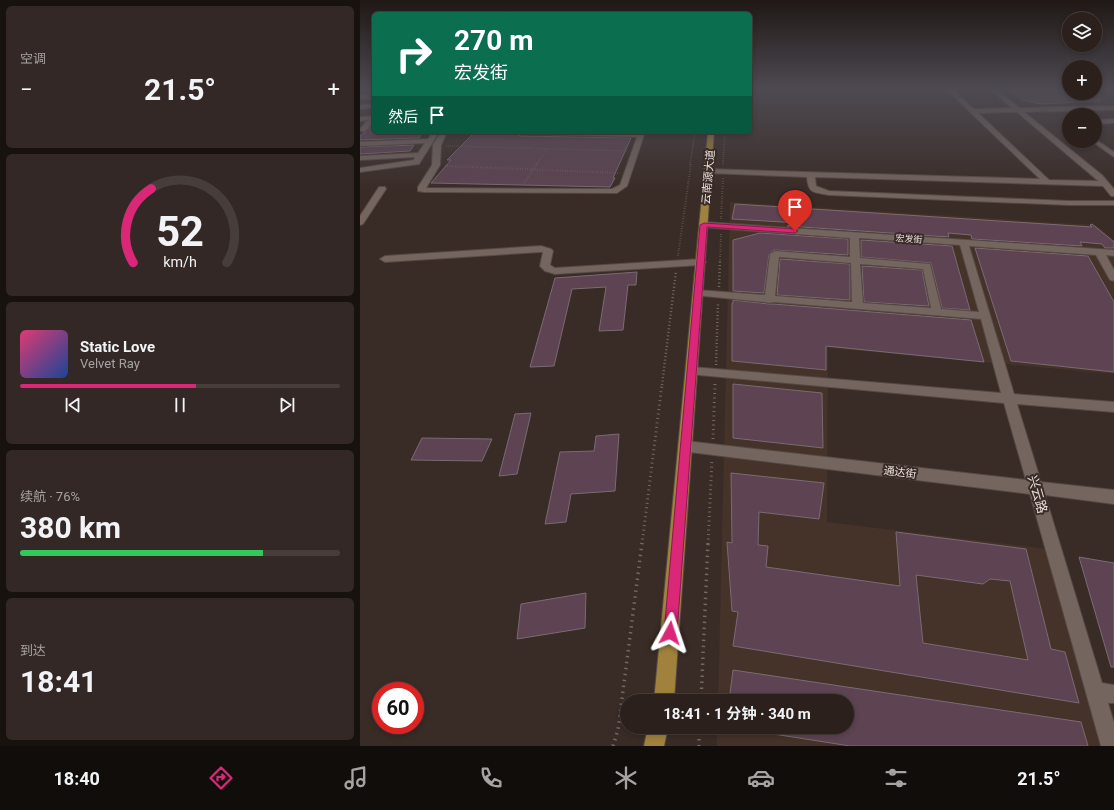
<!DOCTYPE html>
<html lang="zh">
<head>
<meta charset="utf-8">
<style>
	:root { --surface:#2b201c; --page:#332825; --text:#f1f3f6; --muted:#a6a3a3; --line:#473e3b; --accent:#db2777 }
	body { margin:0; font-family:Roboto,"Noto Sans SC",sans-serif; background:var(--page); color:var(--text); height:100vh; display:flex; flex-direction:column; font-size:15px; white-space:nowrap }
	* { box-sizing:border-box; margin:0 }
	p { font-size:13px; color:var(--muted) }
	.icon { flex:none; width:22px; height:22px; fill:none; stroke:currentColor; stroke-width:2; stroke-linecap:round; stroke-linejoin:round }
	.map { position:relative; flex:1; overflow:hidden }
	.details { display:flex; flex-direction:column; gap:6px; padding:6px; background:#18120f; width:360px }
	.details>* { flex:none }
	.guide { position:absolute; left:12px; top:12px; width:380px; height:122px; border-radius:6px; box-shadow:0 2px 6px #0003,0 0 0 1px var(--line); background:#0b6e4f; color:#fff; overflow:hidden }
	.buttons { position:absolute; left:702px; top:12px; display:grid; gap:8px }
	.buttons a { display:grid; place-items:center; width:40px; height:40px; border-radius:50%; background:var(--surface); box-shadow:0 2px 6px #0003,0 0 0 1px var(--line); font-size:20px }
	.speed { position:absolute; left:12px; top:682px; display:flex; gap:8px; font-size:20px; font-weight:700; text-align:center }
	.speed>* { display:grid; place-content:center; width:52px; height:52px; border-radius:50%; background:var(--surface); box-shadow:0 2px 6px #0003,0 0 0 1px var(--line); line-height:1 }
	.speed .limit { border:6px solid #d22; background:#fff; color:#111 }
	.pin { position:absolute; display:grid; place-items:center; width:34px; height:34px; color:#fff; margin:-41px -17px; border-radius:50% 50% 50% 0; rotate:-45deg; box-shadow:0 0 4px #0007 }
	.pin .icon { rotate:45deg }
	.me { position:absolute; width:44px; margin:-22px; rotate:5deg; stroke-linejoin:round; filter:drop-shadow(0 0 3px #0008) }
	.turn { display:flex; align-items:center; gap:14px; height:84px; padding:0 16px; font-size:18px }
	.turn .icon { width:52px; height:52px; stroke-width:2.5 }
	.turn b { display:block; font-size:28px; line-height:34px }
	.then { display:flex; align-items:center; height:38px; padding:0 16px; background:#0003; gap:8px; font-size:15px }
	.big { font-size:30px; font-weight:700; line-height:1.1 }
	.details .tile { flex:1; display:flex; flex-direction:column; justify-content:center; gap:6px; min-width:0; padding:0 14px; border-radius:6px; background:var(--page) }
	.details .dial { align-items:center; gap:0 }
	.dial svg { height:104px; overflow:visible; fill:none; stroke:var(--line); stroke-width:7; stroke-linecap:round; text-anchor:middle }
	.dial text { fill:var(--text); stroke:none }
	.song { display:flex; align-items:center; gap:12px }
	.cover { width:48px; height:48px; border-radius:6px; background:linear-gradient(135deg,hsl(340 70% 55%),hsl(220 70% 35%)) }
	.played { height:4px; border-radius:2px; background:linear-gradient(90deg,var(--accent) 55%,var(--line) 55%) }
	.keys { display:flex; justify-content:space-around; direction:ltr }
	.heat { display:flex; justify-content:space-between; align-items:center; font-size:22px; direction:ltr }
	.charge { height:6px; border-radius:3px; background:linear-gradient(90deg,#34c759 76%,var(--line) 0) }
	.trip { position:absolute; left:260px; top:694px; width:234px; height:40px; border-radius:20px; background:var(--surface); box-shadow:0 2px 6px #0003,0 0 0 1px var(--line); font-weight:700; line-height:40px; text-align:center }
	.tabs { display:flex; height:64px; justify-content:space-around; align-items:center; background:#110d0b; color:var(--muted) }
	.tabs .icon { width:28px; height:28px }
	.tabs .current { color:var(--accent) }
	.tabs b { font-size:18px; color:var(--text) }
	main { display:flex; flex:1; min-height:0 }
	.map>svg:first-child { display:block }
</style>
</head>
<body>
<main>
<section class="details">
<div class="tile"><p>空调</p>
<div class="heat"><a>−</a><b class="big">21.5°</b><a>+</a></div>
</div>
<div class="tile dial"><svg viewBox="0 0 100 80">
<path d="M14 69A42 42 0 1 1 86 69"/>
<path d="M14 69A42 42 0 0 1 28 12" stroke="#db2777"/>
<text x="50" y="56" font-size="32" font-weight="700">52</text>
<text x="50" y="72" font-size="11">km/h</text>
</svg></div>
<div class="tile">
<div class="song"><i class="cover"></i><div><b>Static Love</b><p>Velvet Ray</p></div></div>
<div class="played"></div>
<div class="keys"><svg class="icon" aria-label="previous" viewBox="0 0 24 24"><path d="M18 5L8 12l10 7zM5 5v14"/></svg><svg class="icon" aria-label="pause" viewBox="0 0 24 24"><path d="M8 5v14M16 5v14"/></svg><svg class="icon" aria-label="next" viewBox="0 0 24 24"><path d="M6 5l10 7-10 7zM19 5v14"/></svg></div>
</div>
<div class="tile"><p>续航 · 76%</p><b class="big">380 km</b><div class="charge"></div></div>
<div class="tile"><p>到达</p><b class="big">18:41</b></div>
</section>
<div class="map">
<svg width="754" height="746" viewBox="0 0 754 746">
	<rect width="100%" height="100%" fill="#392b26"/>
	<path fill="#453229" d="M370,202L736,225L754,240V374L468,348L467,522L696,550L754,746H357V727H487V701H358Z"/>
	<path fill="#5e4352" stroke="#7a6b73" fill-rule="evenodd" d="M649,90H709V93H739L740,101L681,104L662,100Z
		M14,124V133L63,132L59,138L0,140V136Z
		M114,133L157,134L160,136L271,138L253,178H255L250,187L71,183L91,160H87Z
		M54,145L50,151L0,154V147Z
		M375,204L732,227L730,225L732,224L754,242V248H745L742,244L720,242L722,246L612,239L611,235L588,233L589,237L427,226L439,223L372,219Z
		M400,233L488,239V255L414,250L409,254L404,293L373,291V240Z
		M501,240L592,246L610,310L582,308L571,263L501,257Z
		M615,248L728,256L754,302V372L651,361Z
		M420,259L490,264V300L417,295Z
		M502,266L562,270L569,306L504,302Z
		M277,272L276,285H268L263,330L239,331L246,287L212,289L194,366L170,367L195,278Z
		M373,300L409,304H413L611,320L624,362L466,346V370L372,361V303H373Z
		M373,384L462,393L463,448L373,438Z
		M171,413L157,474L139,476L155,414Z
		M259,434L255,491L211,494L206,522L185,524L200,452L234,451L236,436Z
		M62,438L132,439L122,461L51,460Z
		M371,473L464,483L459,519L399,512L398,545L408,546L406,567L540,586L536,532L666,549L691,649L705,652L719,703L373,646L378,612L372,611L367,542L372,543ZM556,575L623,584L630,579L650,581L668,660L563,643Z
		M719,557L754,563V667H751Z
		M226,593L225,628L157,639L161,604Z
		M373,670L721,722L728,746H490L407,733V727H487V701H369Z"/>
	<g fill="none" stroke-linecap="round" stroke-linejoin="round">
		<g stroke="#544944" stroke-width="2">
			<path id="minor" d="M587,90H593L614,109L652,108L631,90H637L660,108L754,106V110L664,112L742,175L754,189V196H751L743,186L455,177L456,186L469,191L709,201H754V205H709L469,195C454,192 448,194 447,177L348,173L344,171L348,169L680,179ZM657,112L736,179L739,181L689,180L618,113Z
				M0,95H14V99H0Z
				M14,104V108L0,109V105Z
				M14,116V122L5,131H1L0,129L8,120L0,121V117Z
				M754,119V123L735,124V120Z
				M73,132H79L59,164L0,172V168L54,160L55,157L0,160V156L58,153L65,143L0,146V142L68,139Z
				M81,132H87L81,145L80,165L66,188L252,189L260,185L277,137L160,134L157,132H285L267,186L257,193L64,192L58,191V187L72,165L73,145Z
				M735,139L754,152V157L733,142L732,141H735Z
				M19,187H25L26,189L3,224L0,225V216Z
				M344,222L754,250V256L746,255L754,270V281L750,280L736,255L609,246L654,394L754,402V412L657,404L681,482L754,490V504L685,495L742,683L754,685V703H748L754,723V746H741L670,494L321,451L319,447L321,443L326,441L666,480L644,403L328,374L326,371L328,368L332,367L641,393L621,319L413,302L409,303L405,302L334,295L333,293L334,291L338,290L405,295L410,254L415,251L490,257V238L341,227L340,225L341,223ZM499,238L600,245L619,312L581,309L570,264L500,258ZM419,257L491,263L492,302L415,296ZM500,264L563,269L571,308L503,303Z
				M181,246L191,249L193,251L190,265L195,268L341,259L346,262L341,265L195,274L185,271L180,266L183,252H181L25,262L20,259L25,256Z"/>
		</g>
		<g stroke="#544944" stroke-width="2">
			<path id="major" d="M348,132H354L314,701H294Z
				M288,727H308L304,746H284Z"/>
		</g>
		<path stroke="#746863" stroke-width="1.5" stroke-dasharray="0.5 1.5" stroke-linecap="butt" d="M86,146L267,151
			M176,165L187,149
			M330,165L335,132
			M363,165L365,132"/>
		<path stroke="#746863" stroke-width="2" stroke-dasharray="0.5 2" stroke-linecap="butt" d="M85,166L260,173
			M164,183L177,164
			M361,219L363,178
			M318,256L331,164
			M360,262L361,234"/>
		<path stroke="#746863" stroke-width="2.5" stroke-dasharray="1 2.5" stroke-linecap="butt" d="M359,287L360,261
			M356,365L358,302
			M302,385L316,271
			M355,385V382"/>
		<path stroke="#746863" stroke-width="3" stroke-dasharray="1 3.5" stroke-linecap="butt" d="M353,439L355,384
			M282,544L302,384
			M348,544L352,460"/>
		<path stroke="#746863" stroke-width="3.5" stroke-dasharray="1.5 4.5" stroke-linecap="butt" d="M341,701L348,543
			M339,727V746
			M253,746L258,730L282,543"/>
		<use href="#minor" fill="#74655e" fill-rule="evenodd"/>
		<use href="#major" fill="#a0823c" fill-rule="evenodd"/>
	</g>
	<linearGradient id="sky" x2="0" y2="1"><stop stop-color="#1f1815"/><stop offset="0.46" stop-color="#4e4a52"/><stop offset="1" stop-color="#4e4a52" stop-opacity="0"/></linearGradient>
	<rect width="754" height="194" fill="url(#sky)"/>
	<path fill="#db2777" stroke="#8e194d" d="M344,223L435,229L438,231L435,233L347,227L317,633L315,638L310,640L306,638L304,633L340,225Z"/>
	<g text-anchor="middle" stroke-width="4" stroke-linejoin="round" paint-order="stroke">
		<g font-size="9" fill="#e9e0dc" stroke="#392b26">
			<text transform="translate(549 239) rotate(4)" y="3">宏发街</text>
		</g>
		<g font-size="11" fill="#e9e0dc" stroke="#392b26">
			<text transform="translate(348 177) rotate(-85)" y="4">云南源大道</text>
			<text transform="translate(540 472) rotate(7)" y="4">通达街</text>
		</g>
		<g font-size="13" fill="#e9e0dc" stroke="#392b26">
			<text transform="translate(678 494) rotate(74)" y="5">兴云路</text>
		</g>
	</g>
</svg>
<div class="buttons">
<a><svg class="icon" aria-label="layers" viewBox="0 0 24 24"><path d="M12 4l9 5-9 5-9-5zM3 14l9 5 9-5"/></svg></a>
<a>+</a>
<a>−</a>
</div>
<div class="speed"><div class="limit">60</div></div>
<div class="pin" style="left:435px;top:231px;background:#d93025"><svg class="icon" aria-label="arrive" viewBox="0 0 24 24"><path d="M6 21V4h12l-3 4 3 4H6"/></svg></div>
<svg class="me" style="left:310px;top:633px" viewBox="-20 -20 40 40"><path d="M0-17L14 15 0 8-14 15z" fill="#db2777" stroke="#fff" stroke-width="4"/></svg>
<div class="trip">18:41 · 1 分钟 · 340 m</div>
<div class="guide">
<div class="turn"><svg class="icon" aria-label="right" viewBox="0 0 24 24"><path d="M7 20v-9h11M14 6l5 5-5 5"/></svg><div><b>270 m</b>宏发街</div></div>
<div class="then">然后<svg class="icon" aria-label="arrive" viewBox="0 0 24 24"><path d="M6 21V4h12l-3 4 3 4H6"/></svg></div>
</div>
</div>
</main>
<nav class="tabs">
<b>18:40</b>
<svg class="icon current" aria-label="directions" viewBox="0 0 24 24"><path d="M12 3l9 9-9 9-9-9zM9 14v-3h6M13 9l2 2-2 2"/></svg>
<svg class="icon" aria-label="music" viewBox="0 0 24 24"><path d="M9 18V5l10-2v13"/><circle cx="6" cy="18" r="3"/><circle cx="16" cy="16" r="3"/></svg>
<svg class="icon" aria-label="phone" viewBox="0 0 24 24"><path d="M5 4h4l2 5-3 2q2 4 5 5l2-3 5 2v4C11 20 4 13 5 4z"/></svg>
<svg class="icon" aria-label="climate" viewBox="0 0 24 24"><path d="M12 3v18M4 7l16 10M4 17L20 7"/></svg>
<svg class="icon" aria-label="car" viewBox="0 0 24 24"><path d="M5 17H2v-5l4-1 3-4h7l3 4 3 1v5h-3M9 17h6M6 11h13"/><circle cx="7" cy="17" r="2"/><circle cx="17" cy="17" r="2"/></svg>
<svg class="icon" aria-label="filters" viewBox="0 0 24 24"><path d="M4 7h16M4 17h16"/><circle cx="9" cy="7" r="2"/><circle cx="15" cy="17" r="2"/></svg>
<b>21.5°</b>
</nav>
</body>
</html>
